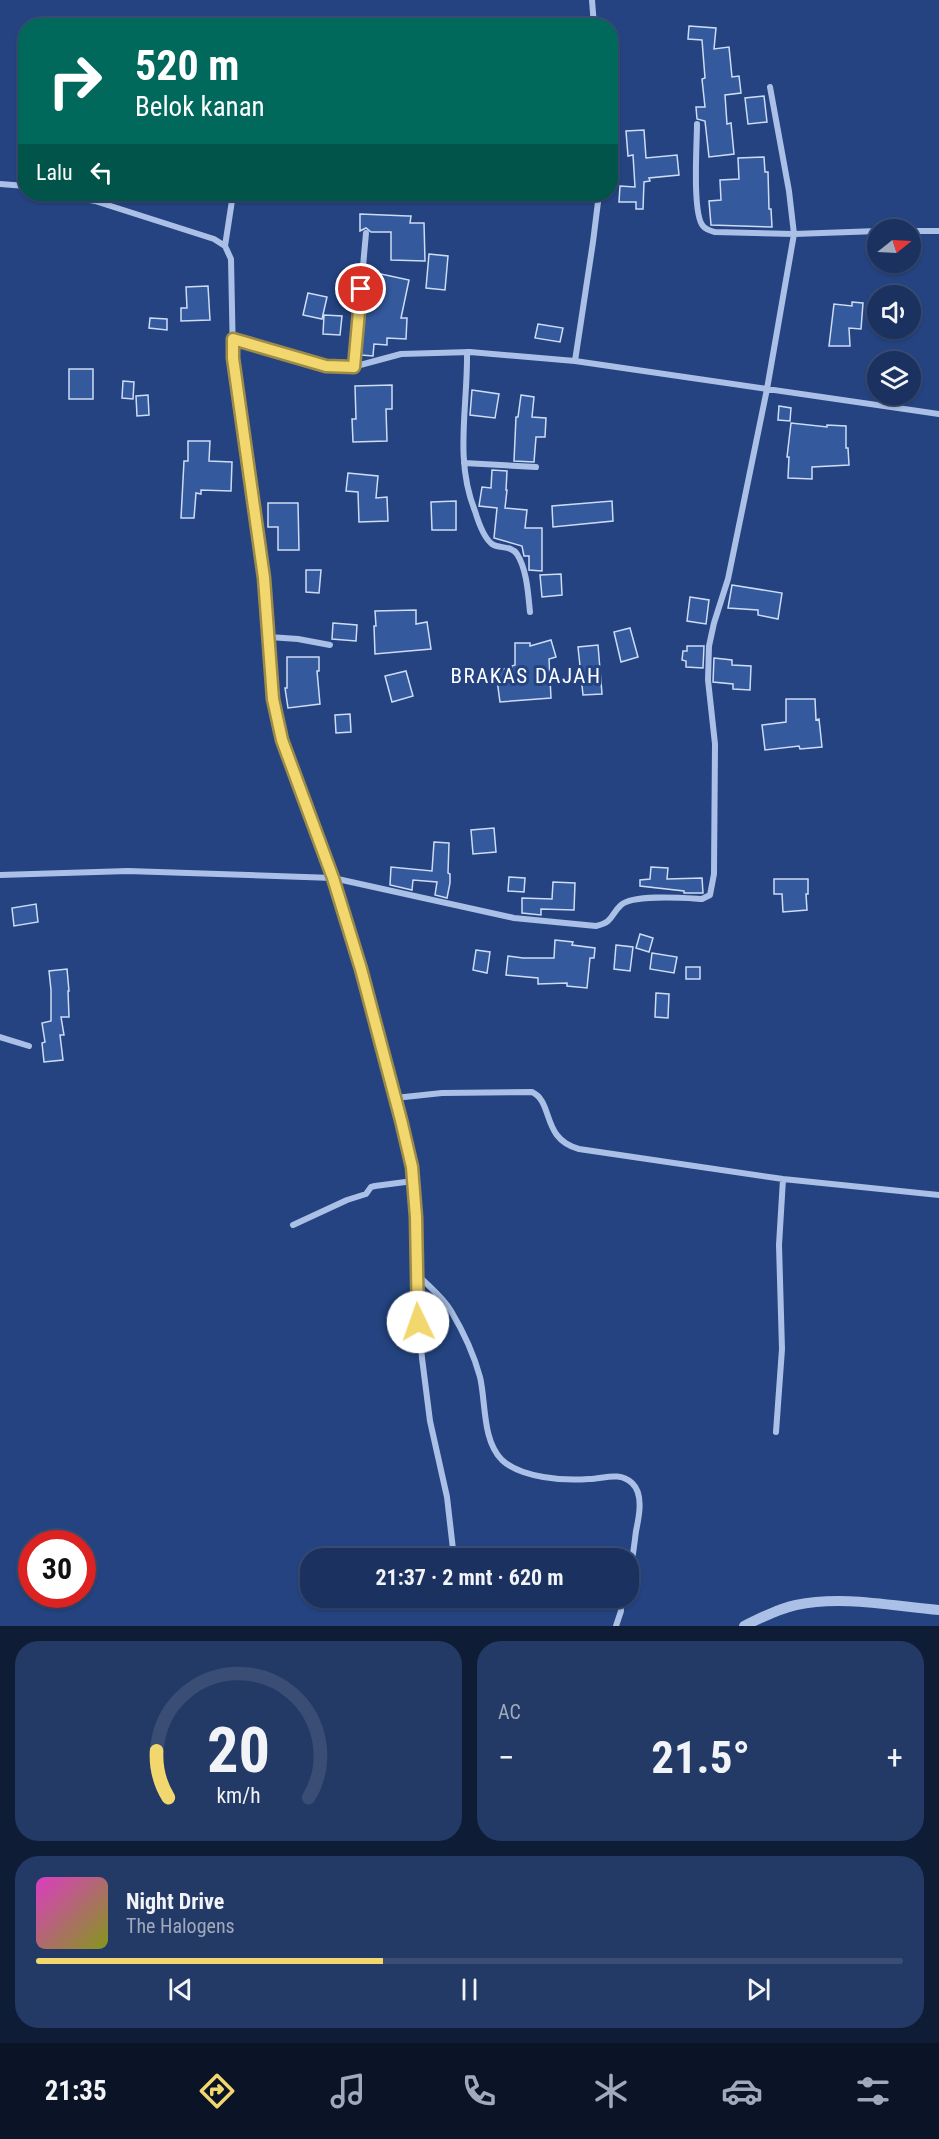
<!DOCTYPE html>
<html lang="id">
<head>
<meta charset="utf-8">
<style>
	:root { --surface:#1b3260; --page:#243a66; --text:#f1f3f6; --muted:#a0aabd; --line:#394d75; --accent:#f1d76e }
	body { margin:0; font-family:"Roboto Condensed",sans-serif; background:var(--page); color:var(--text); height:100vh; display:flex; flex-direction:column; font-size:22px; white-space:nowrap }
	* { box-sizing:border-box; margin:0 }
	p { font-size:20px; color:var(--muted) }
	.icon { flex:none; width:33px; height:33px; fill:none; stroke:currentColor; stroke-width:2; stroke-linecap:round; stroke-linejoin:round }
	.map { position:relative; height:1626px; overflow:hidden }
	.details { display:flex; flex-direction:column; gap:15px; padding:15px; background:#0f1c35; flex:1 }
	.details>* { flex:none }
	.guide { position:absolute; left:18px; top:18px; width:600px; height:183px; border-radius:24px; box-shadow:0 2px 4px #0004,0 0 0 2px var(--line); background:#00695c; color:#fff; overflow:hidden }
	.needle { width:39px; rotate:72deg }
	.tools { position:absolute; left:867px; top:219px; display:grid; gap:12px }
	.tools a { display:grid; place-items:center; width:54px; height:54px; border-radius:50%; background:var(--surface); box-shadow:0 2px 4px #0004,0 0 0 2px var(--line); font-size:30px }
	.speed { position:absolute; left:18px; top:1530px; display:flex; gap:12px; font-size:30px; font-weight:700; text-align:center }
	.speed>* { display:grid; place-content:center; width:78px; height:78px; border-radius:50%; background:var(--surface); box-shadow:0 2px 4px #0004,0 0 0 2px var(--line); line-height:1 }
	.speed .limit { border:9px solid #d22; background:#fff; color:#111 }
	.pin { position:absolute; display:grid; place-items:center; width:51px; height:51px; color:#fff; margin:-26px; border:3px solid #fff; border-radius:50%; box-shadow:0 2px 6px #0007 }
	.me { position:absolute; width:66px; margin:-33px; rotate:357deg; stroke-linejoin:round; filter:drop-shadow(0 0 4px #0008) }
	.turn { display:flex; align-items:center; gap:21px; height:126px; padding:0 18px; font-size:27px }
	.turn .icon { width:78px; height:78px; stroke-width:2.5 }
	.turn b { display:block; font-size:42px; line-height:51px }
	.then { display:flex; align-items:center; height:57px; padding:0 18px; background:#0003; gap:12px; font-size:22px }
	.big { font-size:45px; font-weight:700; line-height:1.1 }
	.details .tile { flex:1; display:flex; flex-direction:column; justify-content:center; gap:9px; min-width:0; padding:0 21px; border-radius:24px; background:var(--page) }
	.details .dial { align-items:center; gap:0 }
	.dial svg { height:156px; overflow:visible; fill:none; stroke:var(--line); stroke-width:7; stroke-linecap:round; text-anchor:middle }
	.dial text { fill:var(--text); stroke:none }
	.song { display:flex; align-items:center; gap:18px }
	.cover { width:72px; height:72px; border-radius:9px; background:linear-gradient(135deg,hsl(310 70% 55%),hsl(70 70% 35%)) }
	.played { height:6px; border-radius:3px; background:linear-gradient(90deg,var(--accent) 40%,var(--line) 40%) }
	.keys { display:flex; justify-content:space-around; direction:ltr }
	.heat { display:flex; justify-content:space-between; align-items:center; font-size:33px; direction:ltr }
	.details .tiles { flex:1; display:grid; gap:15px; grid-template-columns:1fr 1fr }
	.tile:last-child { grid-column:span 2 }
	.trip { position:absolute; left:300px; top:1548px; width:339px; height:60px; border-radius:24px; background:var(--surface); box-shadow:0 2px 4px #0004,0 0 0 2px var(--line); font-weight:700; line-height:60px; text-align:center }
	.dock { display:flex; height:96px; justify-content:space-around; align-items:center; background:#0b1426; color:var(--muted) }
	.dock .icon { width:42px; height:42px }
	.dock .selected { color:var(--accent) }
	.dock b { font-size:27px; color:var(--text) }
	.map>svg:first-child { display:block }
</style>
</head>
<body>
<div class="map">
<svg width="939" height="1626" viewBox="0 0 939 1626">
	<rect width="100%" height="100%" fill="#244380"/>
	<path fill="#34599c" stroke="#cddcf5" stroke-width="1.5" d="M689,26L716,28L714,49L729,47L732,77L739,76L741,93L725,95L727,124L731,123L734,154L709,157L705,121L697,119L696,107H705L702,79L705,78L702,40L688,39Z
		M764,96L767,122L748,124L745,98Z
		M644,130L646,158L677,155L679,175L649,178L650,181L644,182L643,209H636V202H619L620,186L635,187L633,155L628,156L626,131Z
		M764,157L765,172H768L769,209H771L772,227L711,225L709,201L721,200L720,180L739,179L738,158Z
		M360,214L408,216H411L410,223H424L425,261L391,260V232H371L366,228L360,231Z
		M429,254L448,256L445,290L426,288Z
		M381,274L409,280L401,318H407L406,339L387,338V345L374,344L373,356L361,355L367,283L379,285Z
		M208,286L210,320L181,321V308H187L186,287Z
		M308,293L327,297L322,319L303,315Z
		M852,302L863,303L861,329L849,328L850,346H829L834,304L852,306Z
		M324,315L342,316L340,335L323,334Z
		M150,318L167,319V330L149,328Z
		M538,324L563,328L560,342L535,338Z
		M69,369H93V399H69Z
		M123,381L134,382L133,399L122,398Z
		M392,385V409H386L387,441L353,442L352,419H356L355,386Z
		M472,390L499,394L495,418L470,415Z
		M148,395L149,415L137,416L136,396Z
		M521,395L534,397L532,417L546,418L545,437H536L534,462L514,461L516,417H518Z
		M779,406L791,408L790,421L778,420Z
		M791,423L827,427V425L846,426V448H848L849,465L812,467V479L788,478L789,457H787Z
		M188,441H210L209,461L232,462L231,491L201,490V494L196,493L194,518H181L184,461H188Z
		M492,470L507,471L506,490H507L505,508L527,510L525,528H542V571L529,570V556H524L522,546L494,538L497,508L479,506L482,487L491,488Z
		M348,473L378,476L376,498L387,497L388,521L359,522L358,492L346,491Z
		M456,501V530H432L431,502Z
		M612,501L613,521L553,527L552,506Z
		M268,503H298L299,550H278V527H268Z
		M306,570H321L319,593L306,592Z
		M561,574L562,595L542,597L540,575Z
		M732,585L782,593L778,619L758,615V610L728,608Z
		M690,597L709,600L706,624L687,621Z
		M416,610V624L427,622L431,649L375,654L374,626H376L375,611Z
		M333,623L357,625L356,641L332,639Z
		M630,628L638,657L621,662L614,632Z
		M551,640L556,657L549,659L551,698L500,702L497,680H493L492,670L512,668V666L515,665V643H530V646Z
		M598,645L602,694L583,695L578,647Z
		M687,646H704L703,668L686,667V661L682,660L683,651H687Z
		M287,657H319V671H317L320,704L288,708L285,688H287Z
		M714,658L732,660V665L751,666L750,690L733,689V684L713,682Z
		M406,671L413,696L392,702L385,676Z
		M786,699H815L816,720L819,719L822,747L800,749L799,746L765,750L762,725L786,722Z
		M350,714L351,732L336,733L335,715Z
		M494,828L496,852L473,854L471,830Z
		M434,842L449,843L448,873L450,874V883L447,898L435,895L437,882L413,880L412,890L390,885L391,867L432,871Z
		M651,867L668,868L667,879L702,878L703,893H684V891L640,886V880L650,879Z
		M509,877L525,878L524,892L508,891Z
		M774,879H808V894H806L807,910L783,912L782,894H774Z
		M553,882L575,883L574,910L541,909V915L522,913V898L552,899Z
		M36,904L38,922L14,926L12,908Z
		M640,934L653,938L649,952L636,948Z
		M555,940L573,942L572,945L595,948L594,958H590L587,988L567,986V983L538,984V978L506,975L508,956L523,958H554Z
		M616,945L633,947L630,971L614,969Z
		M476,950L490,952L487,973L473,970Z
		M652,953L677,957L674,973L650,969Z
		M686,967H700V979H686Z
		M67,969L69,991H68L69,1017H61L64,1035H60L63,1060L44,1062L42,1043L45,1042L42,1023L51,1021V990L49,971Z
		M656,993L669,994L668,1018L655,1017Z"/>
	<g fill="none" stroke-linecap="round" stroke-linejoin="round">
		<path stroke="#aac0e6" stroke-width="6" d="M592,0L594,26
			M697,124C697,143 692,214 703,226C706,230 711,231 715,232L794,234L878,231
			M0,184L26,186
			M60,194L95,201L214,239L225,246L231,259L233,358L264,578L273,699L281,740L333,878L361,969L412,1167L416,1217L417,1303L422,1358L430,1421L447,1497L454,1558
			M910,231H939
			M225,246L233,194
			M233,338L325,366L349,368L401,354L470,352L575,361L939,414
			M467,352C468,406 454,459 475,511C478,521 484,538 492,544C499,549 511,545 517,554C527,570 528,593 530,612
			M575,361L593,242L599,194
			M354,367L366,233
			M464,463L536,467
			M269,637L298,639L330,645
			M0,875L128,871L333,878L514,918L596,926C614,922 610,915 621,905C634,894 684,898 702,899L710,895L714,874L715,744L708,680L709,646L714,623L728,579L767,389L794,234L789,191L770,87
			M0,1037L29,1046
			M395,1098L442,1093L532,1092C554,1102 541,1139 579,1149L783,1179L939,1195
			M293,1225L347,1200L366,1194L371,1187L375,1186L413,1181
			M417,1274C428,1286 443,1297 451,1311C463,1331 474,1355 480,1377C486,1402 482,1440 502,1460C521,1478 564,1481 589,1479C603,1479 619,1471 632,1483C644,1494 639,1517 636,1531C634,1546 633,1561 628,1576
			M776,1432L782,1349L779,1245L783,1179
			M616,1626L621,1611L620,1598"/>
		<path stroke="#aac0e6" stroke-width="10" d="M744,1626C760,1618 778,1609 796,1605C842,1595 892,1606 939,1610"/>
	</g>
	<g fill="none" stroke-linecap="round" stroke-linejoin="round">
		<g stroke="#9d8c48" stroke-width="15">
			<path id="route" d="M361,289L354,367L326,366L233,339V358L264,578L273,699L282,740L333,878L361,969L401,1120L412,1167L416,1217L418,1322"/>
		</g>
		<use href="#route" stroke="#f1d76e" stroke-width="10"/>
	</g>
	<g text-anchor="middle" stroke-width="6" stroke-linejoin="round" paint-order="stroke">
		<g font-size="21" letter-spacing="1.5" fill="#fff" stroke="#244380">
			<text x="526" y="683">BRAKAS DAJAH</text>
		</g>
	</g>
</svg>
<div class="tools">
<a><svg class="needle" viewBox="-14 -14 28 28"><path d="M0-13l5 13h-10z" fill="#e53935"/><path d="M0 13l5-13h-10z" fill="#a0aabd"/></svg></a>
<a><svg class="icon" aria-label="sound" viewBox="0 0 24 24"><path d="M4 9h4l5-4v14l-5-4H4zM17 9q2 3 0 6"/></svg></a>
<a><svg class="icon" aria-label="layers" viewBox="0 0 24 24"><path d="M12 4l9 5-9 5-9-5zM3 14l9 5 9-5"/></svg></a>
</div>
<div class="speed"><div class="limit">30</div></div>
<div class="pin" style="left:361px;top:289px;background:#d93025"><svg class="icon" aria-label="arrive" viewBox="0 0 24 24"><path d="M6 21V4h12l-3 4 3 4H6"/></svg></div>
<svg class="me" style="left:418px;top:1322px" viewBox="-20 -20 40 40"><circle r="19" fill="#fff"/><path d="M0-13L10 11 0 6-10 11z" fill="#f1d76e"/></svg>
<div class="trip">21:37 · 2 mnt · 620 m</div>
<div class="guide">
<div class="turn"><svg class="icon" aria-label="right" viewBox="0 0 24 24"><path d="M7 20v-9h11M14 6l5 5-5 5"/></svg><div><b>520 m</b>Belok kanan</div></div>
<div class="then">Lalu<svg class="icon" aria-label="left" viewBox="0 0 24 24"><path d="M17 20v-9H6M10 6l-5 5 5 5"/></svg></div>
</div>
</div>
<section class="details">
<div class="tiles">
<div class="tile dial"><svg viewBox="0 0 100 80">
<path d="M14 69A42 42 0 1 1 86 69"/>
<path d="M14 69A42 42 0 0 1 8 45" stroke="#f1d76e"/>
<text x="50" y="56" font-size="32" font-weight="700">20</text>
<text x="50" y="72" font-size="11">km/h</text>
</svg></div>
<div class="tile"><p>AC</p>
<div class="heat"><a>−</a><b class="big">21.5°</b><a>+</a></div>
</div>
<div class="tile">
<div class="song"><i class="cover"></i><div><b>Night Drive</b><p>The Halogens</p></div></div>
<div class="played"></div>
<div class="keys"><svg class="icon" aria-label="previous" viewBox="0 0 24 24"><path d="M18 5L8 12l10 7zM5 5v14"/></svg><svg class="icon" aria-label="pause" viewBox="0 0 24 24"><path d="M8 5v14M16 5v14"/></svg><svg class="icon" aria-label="next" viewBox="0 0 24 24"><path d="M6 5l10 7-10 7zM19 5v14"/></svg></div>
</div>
</div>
</section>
<nav class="dock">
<b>21:35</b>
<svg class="icon selected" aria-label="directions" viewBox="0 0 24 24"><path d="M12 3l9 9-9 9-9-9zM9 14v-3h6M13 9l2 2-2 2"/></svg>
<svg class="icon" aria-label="music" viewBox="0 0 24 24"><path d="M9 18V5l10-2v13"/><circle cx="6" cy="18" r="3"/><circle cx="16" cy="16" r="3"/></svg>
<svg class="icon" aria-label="phone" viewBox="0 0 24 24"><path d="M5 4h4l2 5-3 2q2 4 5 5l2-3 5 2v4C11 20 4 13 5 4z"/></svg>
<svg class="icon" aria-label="climate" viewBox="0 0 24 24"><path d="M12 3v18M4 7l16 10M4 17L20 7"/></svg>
<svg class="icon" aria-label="car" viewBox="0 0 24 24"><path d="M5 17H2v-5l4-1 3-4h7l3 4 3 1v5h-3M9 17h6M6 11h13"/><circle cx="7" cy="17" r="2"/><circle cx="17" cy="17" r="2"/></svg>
<svg class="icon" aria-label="filters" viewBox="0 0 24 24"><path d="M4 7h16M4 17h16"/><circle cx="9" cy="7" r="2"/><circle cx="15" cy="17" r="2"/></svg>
</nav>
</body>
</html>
